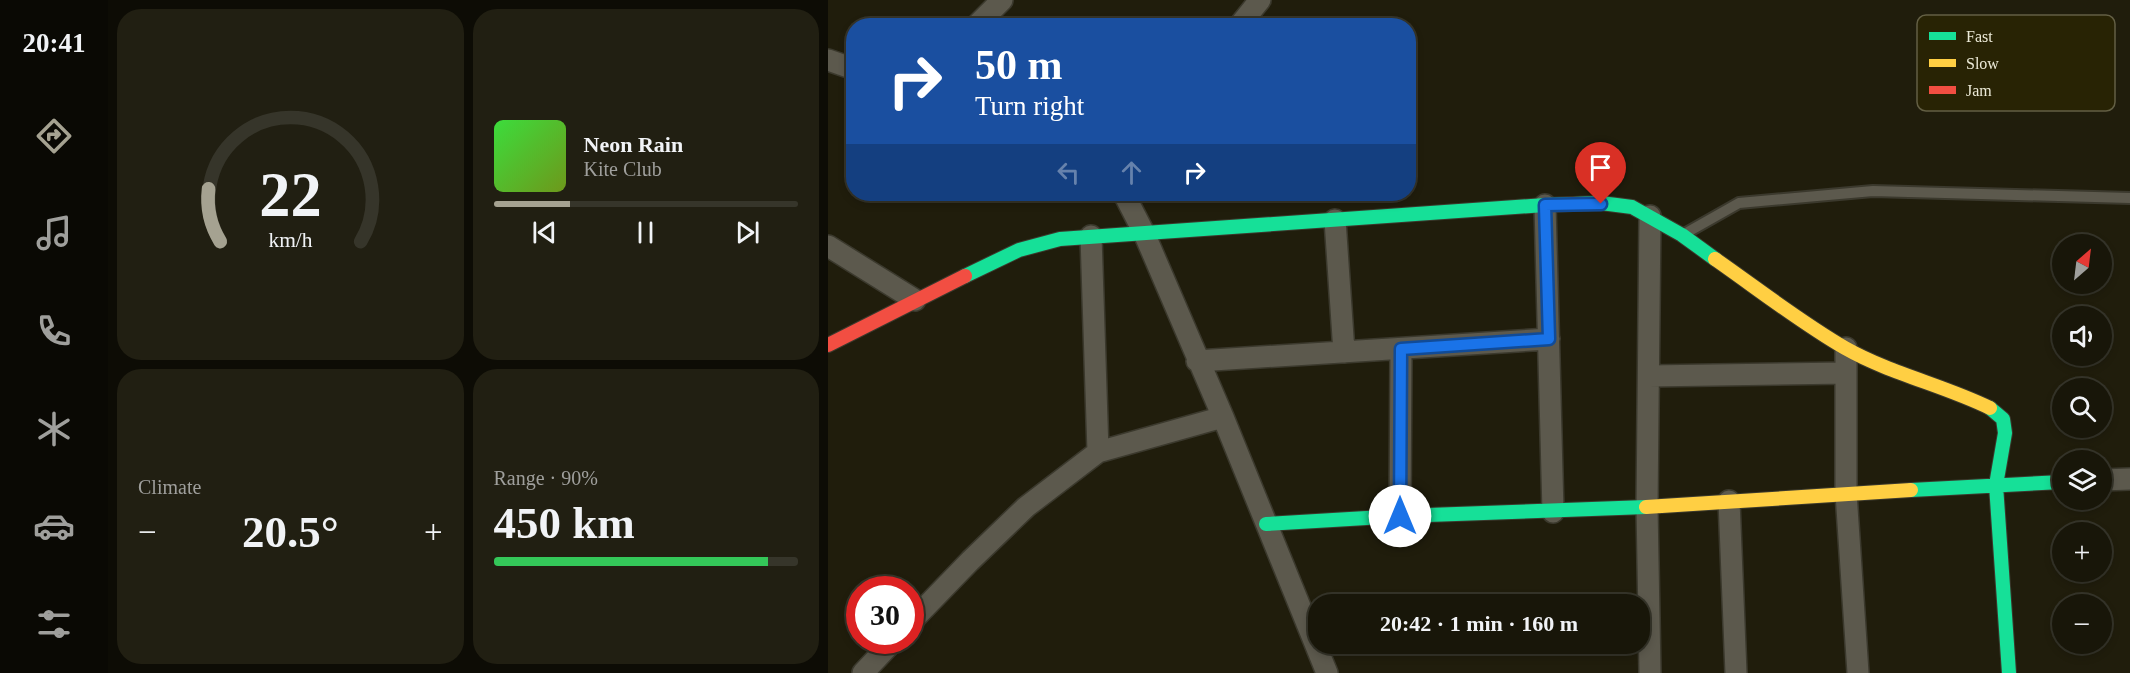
<!DOCTYPE html>
<html lang="en">
<head>
<meta charset="utf-8">
<style>
	:root { --surface:#181609; --page:#211f12; --text:#f1f3f6; --muted:#9f9f9c; --line:#36352a; --accent:#a5a291 }
	body { margin:0; font-family:Georgia,serif; background:var(--page); color:var(--text); height:100vh; display:flex; flex-direction:column; font-size:22px; white-space:nowrap }
	* { box-sizing:border-box; margin:0 }
	p { font-size:20px; color:var(--muted) }
	.icon { flex:none; width:33px; height:33px; fill:none; stroke:currentColor; stroke-width:2; stroke-linecap:round; stroke-linejoin:round }
	.map { position:relative; flex:1; overflow:hidden }
	.sheet { display:flex; flex-direction:column; gap:9px; padding:9px; background:#0d0c05; width:720px }
	.sheet>* { flex:none }
	.top-card { position:absolute; left:18px; top:18px; width:570px; height:183px; border-radius:24px; box-shadow:0 3px 9px #0003,0 0 0 2px var(--line); background:#1a4fa0; color:#fff; overflow:hidden }
	.needle { width:39px; rotate:28deg }
	.buttons { position:absolute; left:1224px; top:234px; display:grid; gap:12px }
	.buttons a { display:grid; place-items:center; width:60px; height:60px; border-radius:50%; background:var(--surface); box-shadow:0 3px 9px #0003,0 0 0 2px var(--line); font-size:30px }
	.speed { position:absolute; left:18px; top:576px; display:flex; gap:12px; font-size:30px; font-weight:700; text-align:center }
	.speed>* { display:grid; place-content:center; width:78px; height:78px; border-radius:50%; background:var(--surface); box-shadow:0 3px 9px #0003,0 0 0 2px var(--line); line-height:1 }
	.speed .limit { border:9px solid #d22; background:#fff; color:#111 }
	.pin { position:absolute; display:grid; place-items:center; width:51px; height:51px; color:#fff; margin:-62px -26px; border-radius:50% 50% 50% 0; rotate:-45deg; box-shadow:0 0 6px #0007 }
	.pin .icon { rotate:45deg }
	.me { position:absolute; width:66px; margin:-33px; rotate:0deg; stroke-linejoin:round; filter:drop-shadow(0 0 4px #0008) }
	.turn { display:flex; align-items:center; gap:21px; height:126px; padding:0 30px; font-size:27px }
	.turn .icon { width:78px; height:78px; stroke-width:2.5 }
	.turn b { display:block; font-size:42px; line-height:51px }
	.lanes { display:flex; align-items:center; height:57px; padding:0 30px; background:#0003; justify-content:center; gap:30px; direction:ltr }
	.lanes .off { opacity:.35 }
	.big { font-size:45px; font-weight:700; line-height:1.1 }
	.sheet .widget { flex:1; display:flex; flex-direction:column; justify-content:center; gap:9px; min-width:0; padding:0 21px; border-radius:24px; background:var(--page) }
	.sheet .dial { align-items:center; gap:0 }
	.dial svg { height:156px; overflow:visible; fill:none; stroke:var(--line); stroke-width:7; stroke-linecap:round; text-anchor:middle }
	.dial text { fill:var(--text); stroke:none }
	.song { display:flex; align-items:center; gap:18px }
	.cover { width:72px; height:72px; border-radius:9px; background:linear-gradient(135deg,hsl(120 70% 55%),hsl(80 70% 35%)) }
	.played { height:6px; border-radius:3px; background:linear-gradient(90deg,var(--accent) 25%,var(--line) 25%) }
	.keys { display:flex; justify-content:space-around; direction:ltr }
	.heat { display:flex; justify-content:space-between; align-items:center; font-size:33px; direction:ltr }
	.charge { height:9px; border-radius:4px; background:linear-gradient(90deg,#34c759 90%,var(--line) 0) }
	.sheet .tiles { flex:1; display:grid; gap:9px; grid-template-columns:repeat(2,1fr) }
	.trip { position:absolute; left:480px; top:594px; width:342px; height:60px; border-radius:24px; background:var(--surface); box-shadow:0 3px 9px #0003,0 0 0 2px var(--line); font-weight:700; line-height:60px; text-align:center }
	main { display:flex; flex:1; min-height:0 }
	.tab-bar { display:flex; flex-direction:column; width:108px; justify-content:space-around; align-items:center; background:#0a0904; color:var(--muted) }
	.tab-bar .icon { width:42px; height:42px }
	.tab-bar .active { color:var(--accent) }
	.tab-bar b { font-size:27px; color:var(--text) }
	.map>svg:first-child { display:block }
</style>
</head>
<body>
<main>
<nav class="tab-bar">
<b>20:41</b>
<svg class="icon active" aria-label="directions" viewBox="0 0 24 24"><path d="M12 3l9 9-9 9-9-9zM9 14v-3h6M13 9l2 2-2 2"/></svg>
<svg class="icon" aria-label="music" viewBox="0 0 24 24"><path d="M9 18V5l10-2v13"/><circle cx="6" cy="18" r="3"/><circle cx="16" cy="16" r="3"/></svg>
<svg class="icon" aria-label="phone" viewBox="0 0 24 24"><path d="M5 4h4l2 5-3 2q2 4 5 5l2-3 5 2v4C11 20 4 13 5 4z"/></svg>
<svg class="icon" aria-label="climate" viewBox="0 0 24 24"><path d="M12 3v18M4 7l16 10M4 17L20 7"/></svg>
<svg class="icon" aria-label="car" viewBox="0 0 24 24"><path d="M5 17H2v-5l4-1 3-4h7l3 4 3 1v5h-3M9 17h6M6 11h13"/><circle cx="7" cy="17" r="2"/><circle cx="17" cy="17" r="2"/></svg>
<svg class="icon" aria-label="filters" viewBox="0 0 24 24"><path d="M4 7h16M4 17h16"/><circle cx="9" cy="7" r="2"/><circle cx="15" cy="17" r="2"/></svg>
</nav>
<section class="sheet">
<div class="tiles">
<div class="widget dial"><svg viewBox="0 0 100 80">
<path d="M14 69A42 42 0 1 1 86 69"/>
<path d="M14 69A42 42 0 0 1 8 42" stroke="#a5a291"/>
<text x="50" y="56" font-size="32" font-weight="700">22</text>
<text x="50" y="72" font-size="11">km/h</text>
</svg></div>
<div class="widget">
<div class="song"><i class="cover"></i><div><b>Neon Rain</b><p>Kite Club</p></div></div>
<div class="played"></div>
<div class="keys"><svg class="icon" aria-label="previous" viewBox="0 0 24 24"><path d="M18 5L8 12l10 7zM5 5v14"/></svg><svg class="icon" aria-label="pause" viewBox="0 0 24 24"><path d="M8 5v14M16 5v14"/></svg><svg class="icon" aria-label="next" viewBox="0 0 24 24"><path d="M6 5l10 7-10 7zM19 5v14"/></svg></div>
</div>
<div class="widget"><p>Climate</p>
<div class="heat"><a>−</a><b class="big">20.5°</b><a>+</a></div>
</div>
<div class="widget"><p>Range · 90%</p><b class="big">450 km</b><div class="charge"></div></div>
</div>
</section>
<div class="map">
<svg width="1302" height="673" viewBox="0 0 1302 673">
	<rect width="100%" height="100%" fill="#201d0c"/>
	<g fill="none" stroke-linecap="round" stroke-linejoin="round">
		<g stroke="#3b392d" stroke-width="14">
			<path id="lane" d="M858,233L911,203L1045,191L1302,198"/>
		</g>
		<g stroke="#3b392d" stroke-width="24">
			<path id="street" d="M148,26L174,0
				M411,26L432,0
				M0,60L26,69
				M296,194L316,233L395,417L499,673
				M717,205L725,512
				M822,216L819,507L822,673
				M507,220L516,352
				M263,236L270,452
				M0,246L87,300
				M1018,348V493L1030,673
				M369,361L721,339
				M821,376L1018,373
				M1274,480L1302,479
				M901,501L908,673
				M572,516L573,349
				M82,623L142,561L198,507L270,452L395,417
				M35,673L66,640"/>
		</g>
		<g stroke="#3b392d" stroke-width="16">
			<path id="fast" d="M137,276L191,250L232,239L717,205L773,203L804,207L854,235L887,259
				M1162,408L1175,419L1177,433L1168,485L1181,673
				M1083,490L1234,482
				M438,524L572,516L818,507"/>
		</g>
		<g stroke="#3b392d" stroke-width="16">
			<path id="slow" d="M887,259C930,289 972,322 1017,348C1063,374 1115,385 1162,408
				M818,507L1083,490"/>
		</g>
		<g stroke="#3b392d" stroke-width="16">
			<path id="jam" d="M0,345L137,276"/>
		</g>
		<use href="#lane" stroke="#5c594d" stroke-width="10"/>
		<use href="#street" stroke="#5c594d" stroke-width="21"/>
		<use href="#fast" stroke="#16e098" stroke-width="14"/>
		<use href="#slow" stroke="#ffcf43" stroke-width="14"/>
		<use href="#jam" stroke="#f24e42" stroke-width="14"/>
	</g>
	<g fill="none" stroke-linecap="round" stroke-linejoin="round">
		<g stroke="#114b97" stroke-width="15">
			<path id="route" d="M572,516L573,349L721,339L717,205L773,204"/>
		</g>
		<use href="#route" stroke="#1a73e8" stroke-width="10"/>
	</g>
	<rect x="1089" y="15" width="198" height="96" rx="9" fill="#282304" stroke="#635f44" stroke-width="1.5"/>
	<rect x="1101" y="32" width="27" height="8" fill="#16e098"/>
	<rect x="1101" y="59" width="27" height="8" fill="#ffcf43"/>
	<rect x="1101" y="86" width="27" height="8" fill="#f24e42"/>
	<g font-size="16" fill="#ecead8">
		<text x="1138" y="42">Fast</text>
		<text x="1138" y="69">Slow</text>
		<text x="1138" y="96">Jam</text>
	</g>
</svg>
<div class="buttons">
<a><svg class="needle" viewBox="-14 -14 28 28"><path d="M0-13l5 13h-10z" fill="#e53935"/><path d="M0 13l5-13h-10z" fill="#9f9f9c"/></svg></a>
<a><svg class="icon" aria-label="sound" viewBox="0 0 24 24"><path d="M4 9h4l5-4v14l-5-4H4zM17 9q2 3 0 6"/></svg></a>
<a><svg class="icon" aria-label="search" viewBox="0 0 24 24"><circle cx="10" cy="10" r="6"/><path d="M15 15l6 6"/></svg></a>
<a><svg class="icon" aria-label="layers" viewBox="0 0 24 24"><path d="M12 4l9 5-9 5-9-5zM3 14l9 5 9-5"/></svg></a>
<a>+</a>
<a>−</a>
</div>
<div class="speed"><div class="limit">30</div></div>
<div class="pin" style="left:773px;top:204px;background:#d93025"><svg class="icon" aria-label="arrive" viewBox="0 0 24 24"><path d="M6 21V4h12l-3 4 3 4H6"/></svg></div>
<svg class="me" style="left:572px;top:516px" viewBox="-20 -20 40 40"><circle r="19" fill="#fff"/><path d="M0-13L10 11 0 6-10 11z" fill="#1a73e8"/></svg>
<div class="trip">20:42 · 1 min · 160 m</div>
<div class="top-card">
<div class="turn"><svg class="icon" aria-label="right" viewBox="0 0 24 24"><path d="M7 20v-9h11M14 6l5 5-5 5"/></svg><div><b>50 m</b>Turn right</div></div>
<div class="lanes"><svg class="icon off" aria-label="left" viewBox="0 0 24 24"><path d="M17 20v-9H6M10 6l-5 5 5 5"/></svg><svg class="icon off" aria-label="ahead" viewBox="0 0 24 24"><path d="M12 20V5M6 11l6-6 6 6"/></svg><svg class="icon" aria-label="right" viewBox="0 0 24 24"><path d="M7 20v-9h11M14 6l5 5-5 5"/></svg></div>
</div>
</div>
</main>
</body>
</html>
